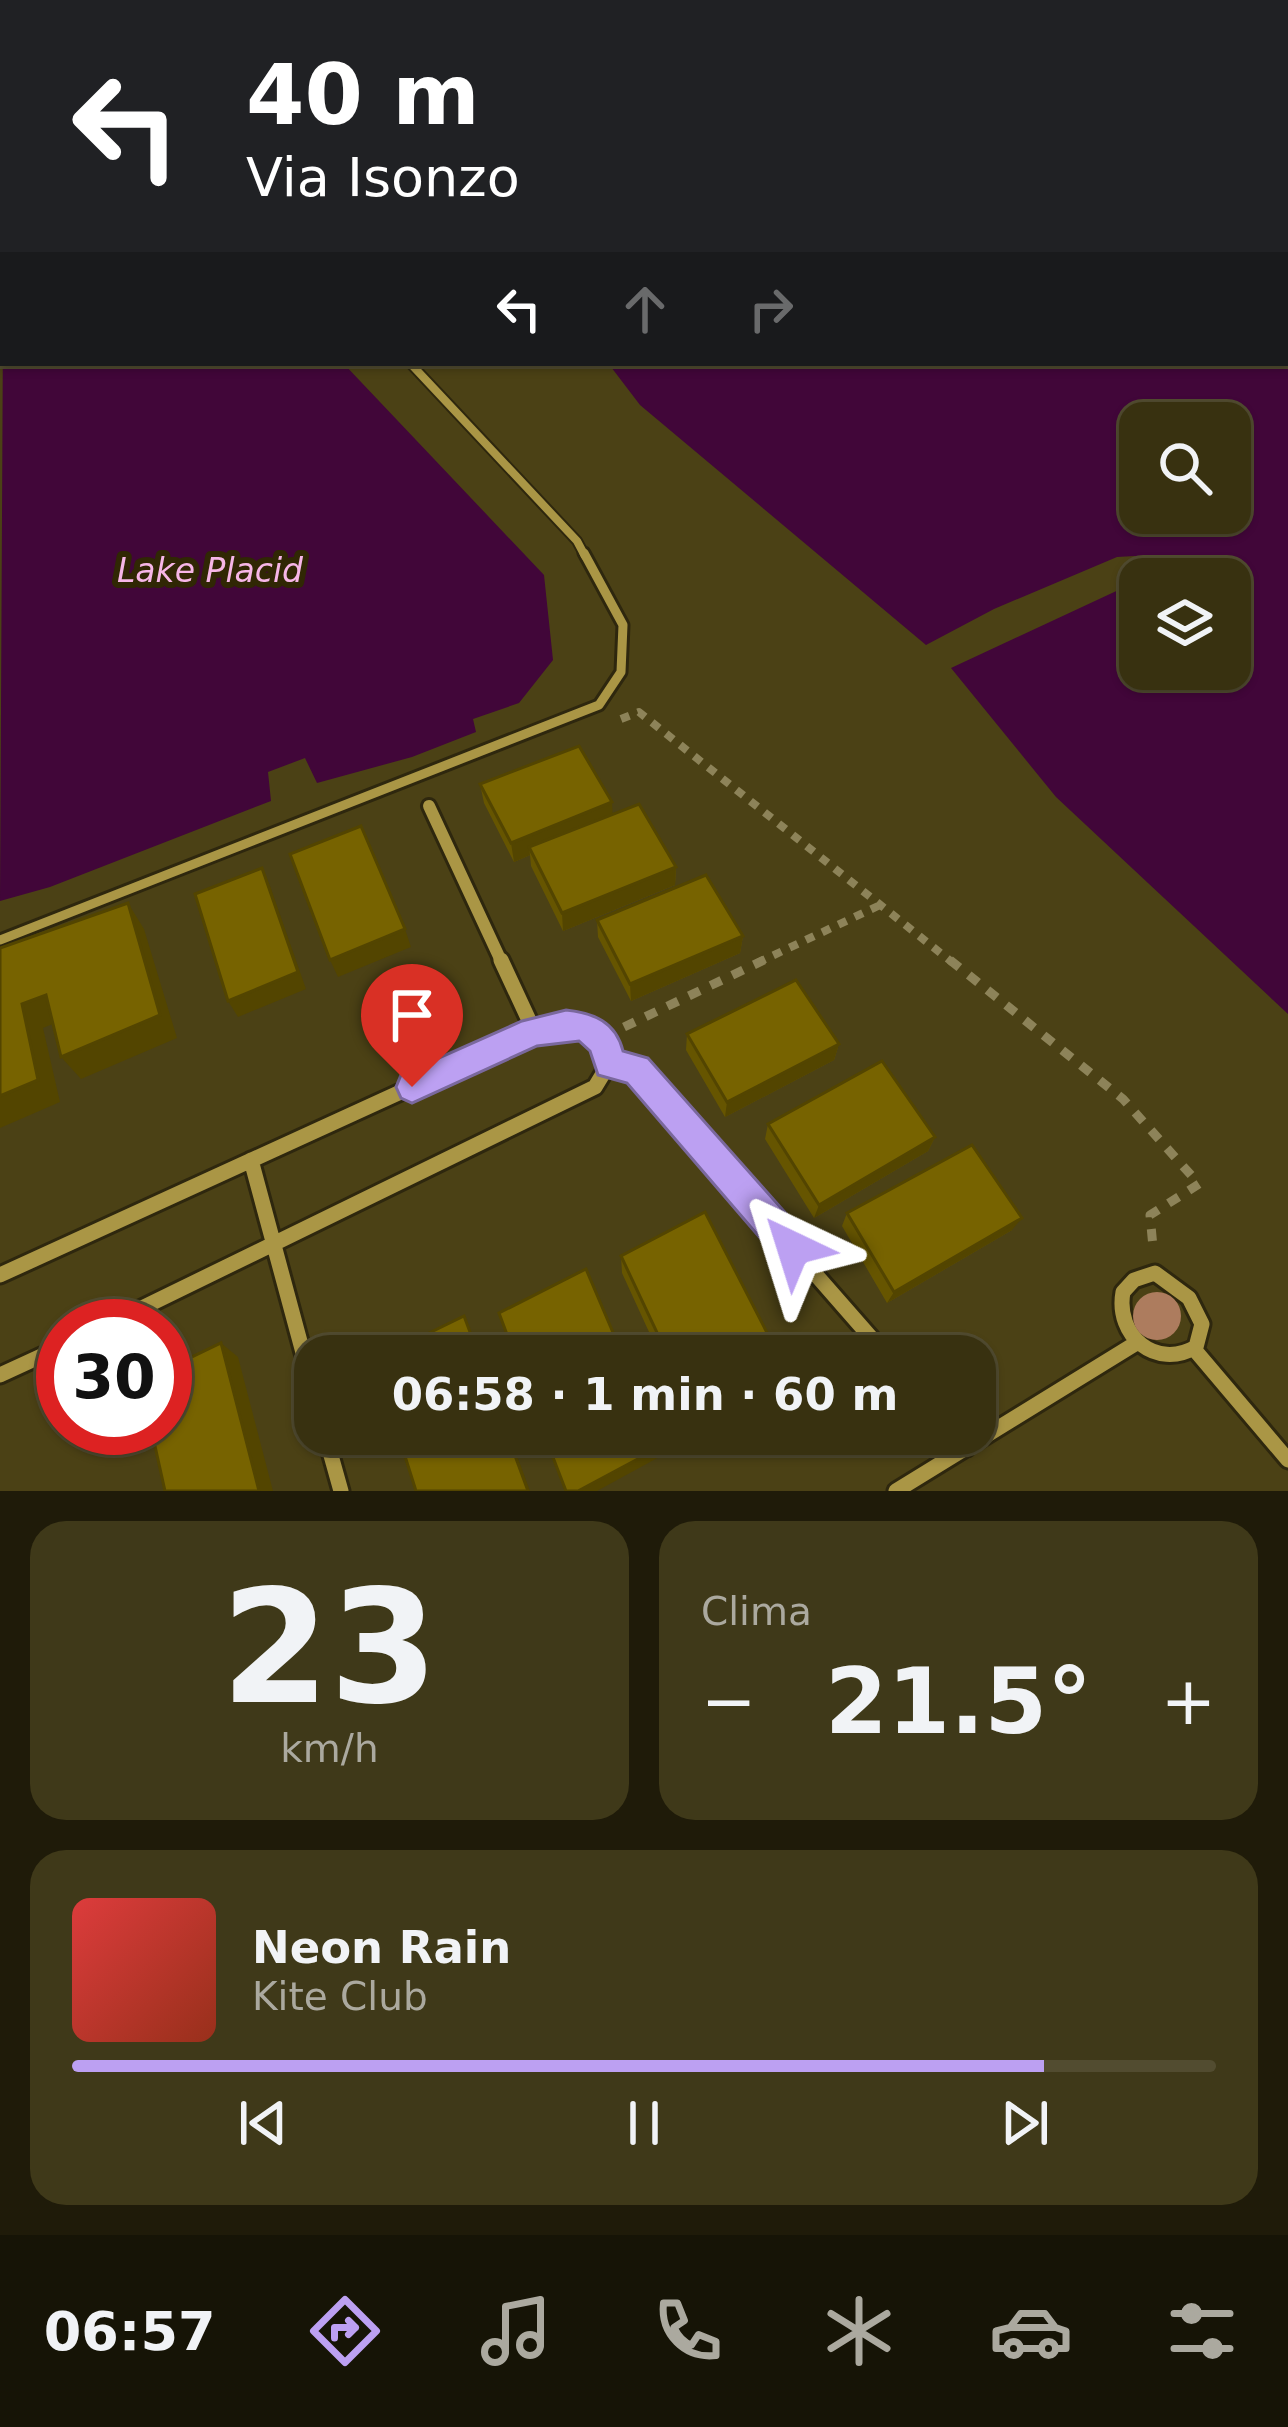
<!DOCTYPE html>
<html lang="it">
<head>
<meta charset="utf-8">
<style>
	:root { --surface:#383110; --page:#3f3919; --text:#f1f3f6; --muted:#aba99f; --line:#524c30; --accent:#bca0f2 }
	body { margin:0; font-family:"DejaVu Sans",sans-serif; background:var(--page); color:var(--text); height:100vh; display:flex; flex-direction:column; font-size:45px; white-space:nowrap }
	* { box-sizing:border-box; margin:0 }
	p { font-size:39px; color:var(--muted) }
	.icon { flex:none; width:66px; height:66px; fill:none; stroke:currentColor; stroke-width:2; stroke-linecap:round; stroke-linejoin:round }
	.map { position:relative; height:1491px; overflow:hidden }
	.sheet { display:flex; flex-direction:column; gap:30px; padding:30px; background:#1f1b09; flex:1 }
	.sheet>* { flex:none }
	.hud { position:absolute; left:0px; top:0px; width:1290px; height:366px; box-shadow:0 3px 9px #0004,0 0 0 3px var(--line); background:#202124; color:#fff; overflow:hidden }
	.buttons { position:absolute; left:1119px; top:402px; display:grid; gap:24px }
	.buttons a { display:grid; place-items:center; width:132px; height:132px; border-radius:24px; background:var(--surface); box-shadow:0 3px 9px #0004,0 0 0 3px var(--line); font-size:60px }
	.speed { position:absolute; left:36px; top:1299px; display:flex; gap:24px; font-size:60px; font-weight:700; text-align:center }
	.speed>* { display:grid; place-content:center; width:156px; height:156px; border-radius:50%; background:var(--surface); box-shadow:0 3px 9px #0004,0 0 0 3px var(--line); line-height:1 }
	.speed .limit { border:18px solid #d22; background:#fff; color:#111 }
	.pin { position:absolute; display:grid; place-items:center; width:102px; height:102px; color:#fff; margin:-123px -51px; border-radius:50% 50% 50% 0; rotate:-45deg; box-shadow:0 0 12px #0007 }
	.pin .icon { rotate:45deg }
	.me { position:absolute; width:132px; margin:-66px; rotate:319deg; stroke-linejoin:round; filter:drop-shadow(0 0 9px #0008) }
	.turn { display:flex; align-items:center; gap:42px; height:252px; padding:0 48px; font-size:54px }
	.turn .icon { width:156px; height:156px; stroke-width:2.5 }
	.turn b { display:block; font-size:84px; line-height:102px }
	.lanes { display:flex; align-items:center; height:114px; padding:0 48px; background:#0003; justify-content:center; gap:60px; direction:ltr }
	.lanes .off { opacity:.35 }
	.big { font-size:90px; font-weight:700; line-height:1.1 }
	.sheet .card { flex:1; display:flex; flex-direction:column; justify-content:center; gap:18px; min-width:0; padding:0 42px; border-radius:36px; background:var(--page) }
	.sheet .dial { align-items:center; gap:0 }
	.dial b { font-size:156px; line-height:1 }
	.song { display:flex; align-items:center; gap:36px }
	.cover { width:144px; height:144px; border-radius:18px; background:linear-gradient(135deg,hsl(0 70% 55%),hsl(10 70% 35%)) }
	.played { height:12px; border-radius:6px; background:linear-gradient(90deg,var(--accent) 85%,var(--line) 85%) }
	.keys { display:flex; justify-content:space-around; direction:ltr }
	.heat { display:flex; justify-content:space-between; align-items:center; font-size:66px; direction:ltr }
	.sheet .tiles { flex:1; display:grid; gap:30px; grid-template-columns:1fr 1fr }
	.card:last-child { grid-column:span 2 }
	.trip { position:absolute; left:294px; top:1335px; width:702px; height:120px; border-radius:36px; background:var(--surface); box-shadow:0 3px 9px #0004,0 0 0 3px var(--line); font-weight:700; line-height:120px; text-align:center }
	.tab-bar { display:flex; height:192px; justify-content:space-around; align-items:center; background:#161406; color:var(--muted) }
	.tab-bar .icon { width:84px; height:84px }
	.tab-bar .selected { color:var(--accent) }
	.tab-bar b { font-size:54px; color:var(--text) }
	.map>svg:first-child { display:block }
</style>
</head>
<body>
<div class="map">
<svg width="1288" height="1491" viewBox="0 0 1288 1491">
	<rect width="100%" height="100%" fill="#4b4115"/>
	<path fill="#410639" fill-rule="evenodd" d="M283,0H1288V1014L1056,797L951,668L1140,580V669H1230V579H1141L1145,565L1135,556L1117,557L994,609L926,645L640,405L608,363H1287V3ZM1140,423H1230V513H1140Z
		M3,327V363H343L544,575L553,660L519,703L473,719L476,732L412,757L317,783L305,758L268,772L271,801L50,887L0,901Z"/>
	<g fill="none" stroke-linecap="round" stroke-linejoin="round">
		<g stroke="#2e270e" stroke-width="12">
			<path id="lane-far1" d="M410,363L577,541L585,556"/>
		</g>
		<g stroke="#2e270e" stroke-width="15">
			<path id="lane" d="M0,940L599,705L621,672L623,625L584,553"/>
		</g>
		<g stroke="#2e270e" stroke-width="18">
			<path id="street-far1" d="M429,806L502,963"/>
		</g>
		<g stroke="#2e270e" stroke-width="21">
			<path id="street" d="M501,960L534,1031
				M609,1064L636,1069L887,1356
				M251,1160L315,1397
				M1155,1273L1189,1298L1202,1324L1196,1347C1156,1370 1115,1336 1123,1292L1134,1280Z
				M0,1275L534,1031L581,1027L605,1042L609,1064L595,1087L105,1326
				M1194,1349L1288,1460
				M0,1375L63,1346
				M325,1434L341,1491
				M955,1434L967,1448
				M896,1491L1138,1342"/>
		</g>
		<path stroke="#8d8359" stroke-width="8" stroke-dasharray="9 9" stroke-linecap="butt" d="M621,719L639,712L953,963
			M757,963L878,906"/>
		<path stroke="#8d8359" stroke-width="9" stroke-dasharray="12 12" stroke-linecap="butt" d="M950,960L1123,1099L1199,1184L1150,1215L1153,1247
			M624,1027L764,960"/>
		<use href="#lane-far1" stroke="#aa9645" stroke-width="8"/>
		<use href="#lane" stroke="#aa9645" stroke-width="9"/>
		<use href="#street-far1" stroke="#aa9645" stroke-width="12"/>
		<use href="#street" stroke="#aa9645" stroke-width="15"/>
	</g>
	<circle fill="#ad7c5e" cx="1157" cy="1316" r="24"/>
	<path fill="#650" d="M480,784L613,814L676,867L675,885L563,931L531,866L530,855L514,862L484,803Z
		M597,920L743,936L740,953L631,1001L598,937Z
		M687,1034L839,1044L834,1060L725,1117L686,1050Z
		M768,1124L935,1137L928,1151L814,1218L765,1139Z
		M847,1213L1012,1230L887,1303L842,1226Z
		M621,1256L779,1356H660L622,1273Z"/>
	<path fill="#534500" d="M0,0H5V3H3V39L0,40Z
		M0,116L3,124V165L0,166Z
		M0,249H3V281H0Z
		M612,802L613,821L529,847L530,855L514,862L511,843Z
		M676,867L675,885L563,931L562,913Z
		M262,868L270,886L306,989L238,1017L228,1001Z
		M128,903L144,929L177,1038L81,1079L61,1057Z
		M405,929L411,947L338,977L330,960Z
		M743,936L740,953L631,1001L630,984Z
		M46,995L67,1018L43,1028L60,1102L0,1128V1096L22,1004Z
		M839,1044L834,1060L725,1117L727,1102Z
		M935,1137L928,1151L814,1218L819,1205Z
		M1022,1218L1012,1230L887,1303L894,1292Z
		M221,1343L238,1357L273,1491H259Z
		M507,1434H509L530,1491H528Z
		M662,1446L661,1456L597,1491H578Z"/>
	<path fill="#776300" stroke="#534500" stroke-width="3" d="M3,215V249H0V216Z
		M579,746L612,802L511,843L480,784Z
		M639,804L676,867L562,913L529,847Z
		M361,826L405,929L330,960L290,854Z
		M262,868L298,972L228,1001L195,894Z
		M706,875L743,936L630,984L597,920Z
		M128,903L160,1015L61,1057L46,995L22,1004L38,1080L0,1096V948Z
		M796,980L839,1044L727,1102L687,1034Z
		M882,1061L935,1137L819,1205L768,1124Z
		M972,1145L1022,1218L894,1292L847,1213Z
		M705,1212L779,1356H668L621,1256Z
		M586,1269L623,1356H515L499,1313Z
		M464,1316L479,1356H382Z
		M221,1343L259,1491H165L151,1428H165V1370Z
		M398,1434H507L528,1491H416Z
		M544,1434H656L662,1446L578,1491H566Z"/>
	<path fill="#bca0f2" stroke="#7a689d" stroke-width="3" d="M566,1010C594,1013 616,1022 623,1051L648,1058L806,1236L811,1248L806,1261L793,1266L780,1261L627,1083L598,1075L590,1051L579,1041L537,1046L412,1103L401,1098L396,1087L401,1075L522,1021Z"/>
	<g text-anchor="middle" stroke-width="12" stroke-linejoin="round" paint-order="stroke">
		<g font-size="33" font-style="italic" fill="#f7b6e7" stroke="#302704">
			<text x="210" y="582">Lake Placid</text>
		</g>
	</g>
</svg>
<div class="buttons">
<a><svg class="icon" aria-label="search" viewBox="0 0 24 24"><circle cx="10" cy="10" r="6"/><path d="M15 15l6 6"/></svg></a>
<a><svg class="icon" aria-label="layers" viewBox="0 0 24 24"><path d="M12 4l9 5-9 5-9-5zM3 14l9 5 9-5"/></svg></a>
</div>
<div class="speed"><div class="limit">30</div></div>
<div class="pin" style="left:412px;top:1087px;background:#d93025"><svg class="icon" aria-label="arrive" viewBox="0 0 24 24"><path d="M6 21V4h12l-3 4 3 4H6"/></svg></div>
<svg class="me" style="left:793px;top:1248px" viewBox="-20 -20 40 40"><path d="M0-17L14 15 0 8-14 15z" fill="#bca0f2" stroke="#fff" stroke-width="4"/></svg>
<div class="trip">06:58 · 1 min · 60 m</div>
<div class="hud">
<div class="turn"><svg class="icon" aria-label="left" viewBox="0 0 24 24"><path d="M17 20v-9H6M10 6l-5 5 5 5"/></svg><div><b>40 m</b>Via Isonzo</div></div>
<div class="lanes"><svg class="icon" aria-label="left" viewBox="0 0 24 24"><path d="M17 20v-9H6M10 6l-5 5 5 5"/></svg><svg class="icon off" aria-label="ahead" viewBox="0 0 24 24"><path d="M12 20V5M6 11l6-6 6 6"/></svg><svg class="icon off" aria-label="right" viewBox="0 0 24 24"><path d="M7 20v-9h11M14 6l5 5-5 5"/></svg></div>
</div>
</div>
<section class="sheet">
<div class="tiles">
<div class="card dial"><b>23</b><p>km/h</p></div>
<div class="card"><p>Clima</p>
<div class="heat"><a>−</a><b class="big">21.5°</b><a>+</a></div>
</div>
<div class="card">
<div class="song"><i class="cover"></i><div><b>Neon Rain</b><p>Kite Club</p></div></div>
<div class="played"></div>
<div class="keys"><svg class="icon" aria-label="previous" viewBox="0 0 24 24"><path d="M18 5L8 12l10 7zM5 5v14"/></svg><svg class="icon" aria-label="pause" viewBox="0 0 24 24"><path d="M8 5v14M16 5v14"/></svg><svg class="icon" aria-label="next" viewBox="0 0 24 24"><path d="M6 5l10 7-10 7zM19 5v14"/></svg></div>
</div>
</div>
</section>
<nav class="tab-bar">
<b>06:57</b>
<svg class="icon selected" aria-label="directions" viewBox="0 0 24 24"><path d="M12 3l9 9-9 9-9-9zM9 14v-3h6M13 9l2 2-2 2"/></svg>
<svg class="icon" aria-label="music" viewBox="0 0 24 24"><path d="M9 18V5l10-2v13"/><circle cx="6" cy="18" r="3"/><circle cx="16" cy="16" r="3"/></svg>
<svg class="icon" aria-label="phone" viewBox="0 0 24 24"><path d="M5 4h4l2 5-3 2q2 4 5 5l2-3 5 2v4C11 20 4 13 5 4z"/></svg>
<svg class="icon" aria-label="climate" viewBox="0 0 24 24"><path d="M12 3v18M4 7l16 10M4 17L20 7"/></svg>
<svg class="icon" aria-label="car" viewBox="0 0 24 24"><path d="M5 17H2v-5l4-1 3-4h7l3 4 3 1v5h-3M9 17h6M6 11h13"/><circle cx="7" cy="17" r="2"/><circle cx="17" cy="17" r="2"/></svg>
<svg class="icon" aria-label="filters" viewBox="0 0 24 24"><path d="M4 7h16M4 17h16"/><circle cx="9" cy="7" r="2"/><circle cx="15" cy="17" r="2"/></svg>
</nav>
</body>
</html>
